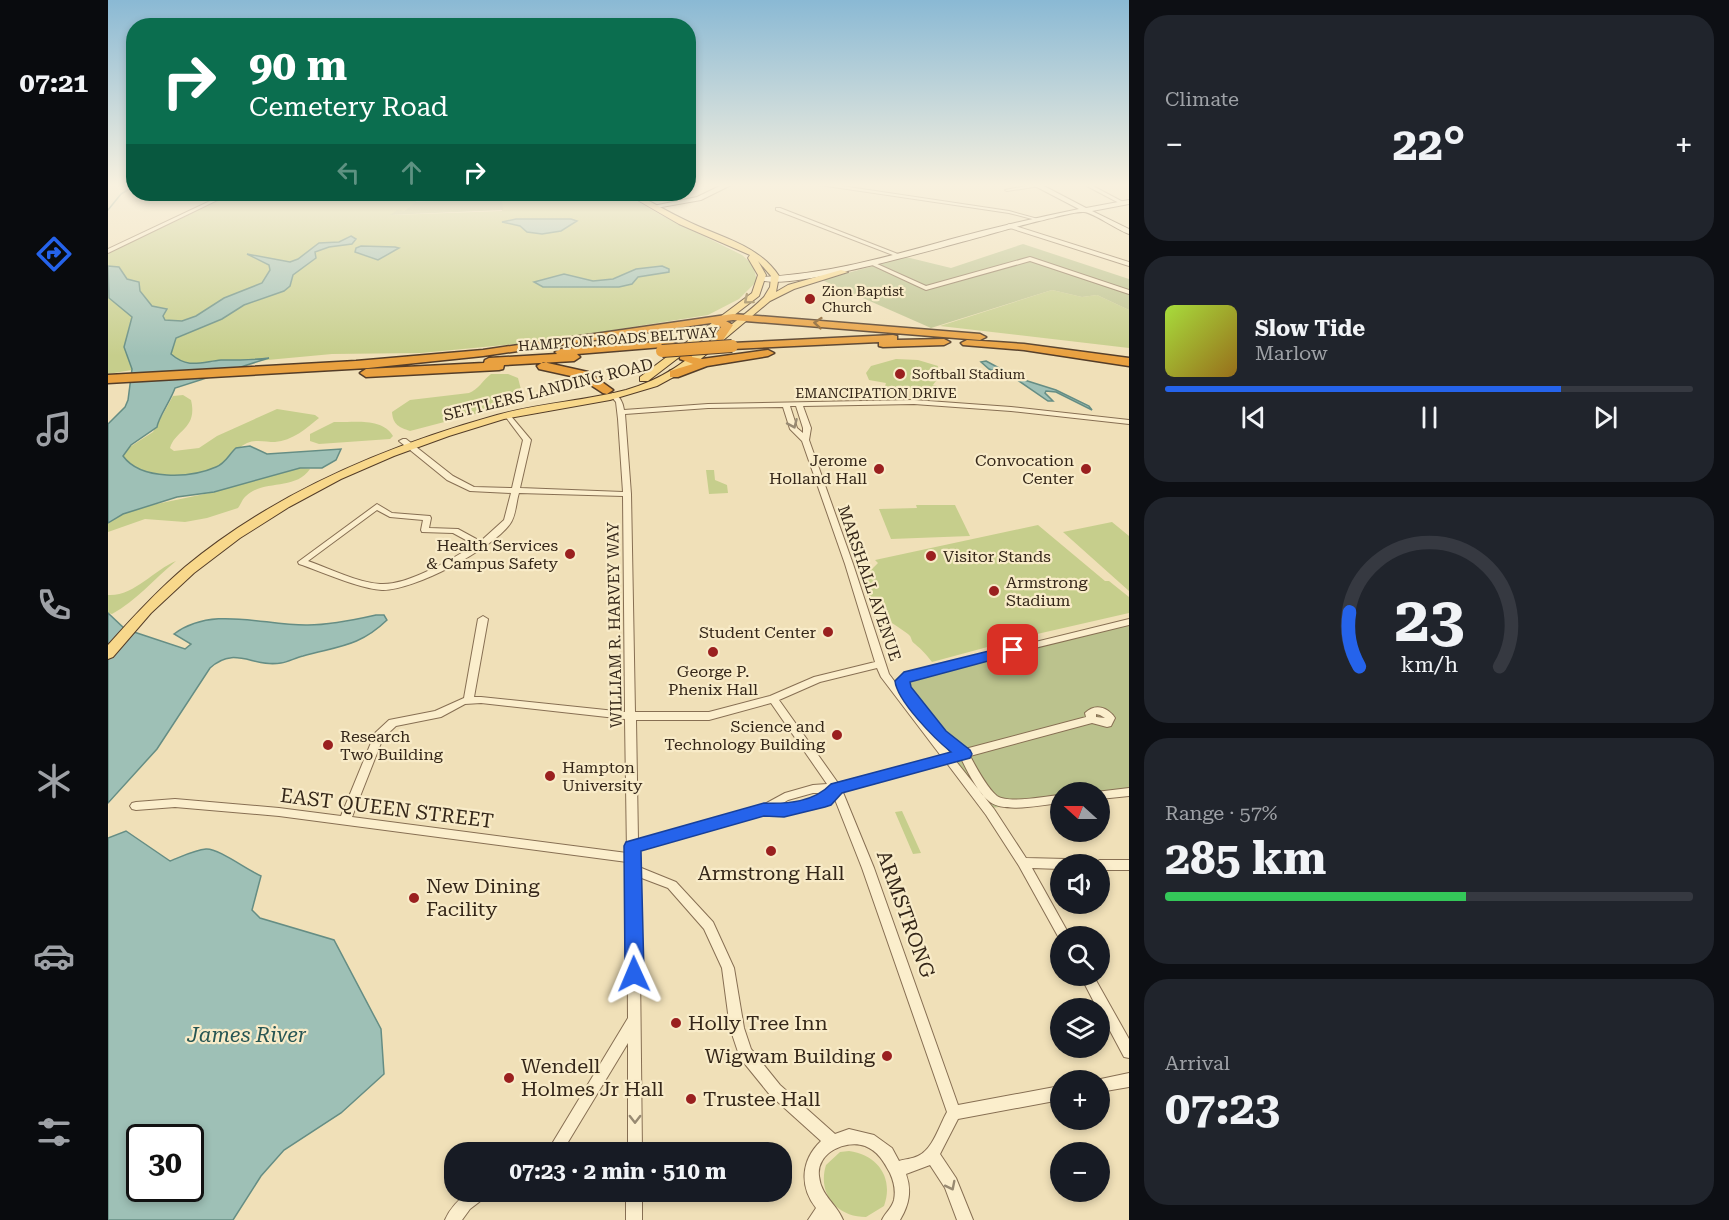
<!DOCTYPE html>
<html lang="en">
<head>
<meta charset="utf-8">
<style>
	:root { --surface:#171b24; --page:#20242c; --text:#f1f3f6; --muted:#9ea1a6; --line:#363941; --accent:#2563eb }
	body { margin:0; font-family:"Roboto Serif",serif; background:var(--page); color:var(--text); height:100vh; display:flex; flex-direction:column; font-size:22px; white-space:nowrap }
	* { box-sizing:border-box; margin:0 }
	p { font-size:20px; color:var(--muted) }
	.icon { flex:none; width:33px; height:33px; fill:none; stroke:currentColor; stroke-width:2; stroke-linecap:round; stroke-linejoin:round }
	.map { position:relative; flex:1; overflow:hidden }
	.sheet { display:flex; flex-direction:column; gap:15px; padding:15px; background:#0d0f14; width:600px }
	.sheet>* { flex:none }
	.hud { position:absolute; left:18px; top:18px; width:570px; height:183px; border-radius:24px; box-shadow:0 3px 9px #0003; background:#0b6e4f; color:#fff; overflow:hidden }
	.needle { width:39px; rotate:291deg }
	.tools { position:absolute; left:942px; top:782px; display:grid; gap:12px }
	.tools a { display:grid; place-items:center; width:60px; height:60px; border-radius:50%; background:var(--surface); box-shadow:0 3px 9px #0003; font-size:30px }
	.speed { position:absolute; left:18px; top:1124px; display:flex; gap:12px; font-size:30px; font-weight:700; text-align:center }
	.speed>* { display:grid; place-content:center; width:78px; height:78px; border-radius:50%; background:var(--surface); box-shadow:0 3px 9px #0003; line-height:1 }
	.speed .limit { border:3px solid #111; border-radius:9px; background:#fff; color:#111 }
	.pin { position:absolute; display:grid; place-items:center; width:51px; height:51px; color:#fff; margin:-26px; border-radius:12px; box-shadow:0 3px 9px #0006 }
	.me { position:absolute; width:66px; margin:-33px; rotate:359deg; stroke-linejoin:round; filter:drop-shadow(0 0 4px #0008) }
	.turn { display:flex; align-items:center; gap:21px; height:126px; padding:0 24px; font-size:27px }
	.turn .icon { width:78px; height:78px; stroke-width:2.5 }
	.turn b { display:block; font-size:42px; line-height:51px }
	.lanes { display:flex; align-items:center; height:57px; padding:0 24px; background:#0003; justify-content:center; gap:30px; direction:ltr }
	.lanes .off { opacity:.35 }
	.big { font-size:45px; font-weight:700; line-height:1.1 }
	.sheet .tile { flex:1; display:flex; flex-direction:column; justify-content:center; gap:9px; min-width:0; padding:0 21px; border-radius:24px; background:var(--page) }
	.sheet .dial { align-items:center; gap:0 }
	.dial svg { height:156px; overflow:visible; fill:none; stroke:var(--line); stroke-width:7; stroke-linecap:round; text-anchor:middle }
	.dial text { fill:var(--text); stroke:none }
	.song { display:flex; align-items:center; gap:18px }
	.cover { width:72px; height:72px; border-radius:9px; background:linear-gradient(135deg,hsl(80 70% 55%),hsl(40 70% 35%)) }
	.played { height:6px; border-radius:3px; background:linear-gradient(90deg,var(--accent) 75%,var(--line) 75%) }
	.keys { display:flex; justify-content:space-around; direction:ltr }
	.heat { display:flex; justify-content:space-between; align-items:center; font-size:33px; direction:ltr }
	.charge { height:9px; border-radius:4px; background:linear-gradient(90deg,#34c759 57%,var(--line) 0) }
	.trip { position:absolute; left:336px; top:1142px; width:348px; height:60px; border-radius:24px; background:var(--surface); box-shadow:0 3px 9px #0003; font-weight:700; line-height:60px; text-align:center }
	main { display:flex; flex:1; min-height:0 }
	.dock { display:flex; flex-direction:column; width:108px; justify-content:space-around; align-items:center; background:#090b0e; color:var(--muted) }
	.dock .icon { width:42px; height:42px }
	.dock .active { color:var(--accent) }
	.dock b { font-size:27px; color:var(--text) }
	.map>svg:first-child { display:block }
</style>
</head>
<body>
<main>
<nav class="dock">
<b>07:21</b>
<svg class="icon active" aria-label="directions" viewBox="0 0 24 24"><path d="M12 3l9 9-9 9-9-9zM9 14v-3h6M13 9l2 2-2 2"/></svg>
<svg class="icon" aria-label="music" viewBox="0 0 24 24"><path d="M9 18V5l10-2v13"/><circle cx="6" cy="18" r="3"/><circle cx="16" cy="16" r="3"/></svg>
<svg class="icon" aria-label="phone" viewBox="0 0 24 24"><path d="M5 4h4l2 5-3 2q2 4 5 5l2-3 5 2v4C11 20 4 13 5 4z"/></svg>
<svg class="icon" aria-label="climate" viewBox="0 0 24 24"><path d="M12 3v18M4 7l16 10M4 17L20 7"/></svg>
<svg class="icon" aria-label="car" viewBox="0 0 24 24"><path d="M5 17H2v-5l4-1 3-4h7l3 4 3 1v5h-3M9 17h6M6 11h13"/><circle cx="7" cy="17" r="2"/><circle cx="17" cy="17" r="2"/></svg>
<svg class="icon" aria-label="filters" viewBox="0 0 24 24"><path d="M4 7h16M4 17h16"/><circle cx="9" cy="7" r="2"/><circle cx="15" cy="17" r="2"/></svg>
</nav>
<div class="map">
<svg width="1021" height="1220" viewBox="0 0 1021 1220">
	<rect width="100%" height="100%" fill="#f0e0b8"/>
	<path fill="#c6ce8c" d="M125,194H317L296,211L283,215L394,211V201L518,195L553,215L634,255L645,265L649,281L631,299L600,315L429,342L313,353L224,354L104,365L72,362L0,374V253Z
		M944,290L974,297L989,295L1021,310V348L832,326Z
		M788,359L810,360L830,366L829,370L835,371L825,385L834,387L832,392L818,396L805,393L806,390L796,387L794,389L777,386L778,383L761,380L758,373L763,366Z
		M383,374H400L410,378L416,401L302,431C291,427 285,425 284,412L302,400L361,393C370,390 375,380 383,374Z
		M75,395L83,400C90,429 67,430 62,448L66,451L91,448L109,436L169,409L207,415L211,418C199,428 184,441 167,442C158,442 148,439 139,443C126,449 123,459 111,466C87,480 33,481 15,456L17,450L45,432L65,396Z
		M226,422C244,423 274,417 285,436L282,439L211,444L202,441V434Z
		M192,468L202,469C187,491 156,479 138,496C135,498 133,504 130,508L99,518L77,522L37,519L0,532V523L15,514L39,506L106,492Z
		M598,470H606L607,480L619,485L620,493L601,494Z
		M808,505H847L862,536L783,539L771,509L809,508Z
		M1004,522L1021,536V591L955,532Z
		M930,525L997,581H1001L1021,597V613L916,637L824,662C817,653 814,650 807,644C802,641 805,638 800,634C769,611 760,615 759,574L770,563L767,560Z
		M68,561C46,579 28,601 4,614L0,613V595C25,597 46,570 68,561Z
		M794,811L813,853L805,854L787,812Z
		M741,1151C770,1155 786,1178 776,1206L758,1217C729,1217 709,1194 718,1165L732,1152Z"/>
	<path fill="#bbc28d" d="M512,194L518,195L394,201L395,210L282,215L289,210L296,211L307,202Z
		M915,244L1021,279V310L989,295L974,297L944,290L823,328L714,280L798,257L843,268Z
		M1021,619V795L992,797V792H952V801L881,808L784,682L791,676Z"/>
	<path fill="#9ec0b6" stroke="#658d84" stroke-width="1.5" fill-rule="evenodd" d="M408,219H463L469,221L453,231L434,234L419,232L412,226L394,222Z
		M243,236L248,239L244,244L221,247L207,252L208,258L185,275L182,286L176,291L136,305L114,319L68,338L63,354C80,369 93,362 113,360C129,360 145,360 161,358L67,388C63,400 50,418 49,427L23,445L15,456C33,481 83,478 108,467C118,463 121,454 128,448L142,446L159,454L233,449L228,460L214,468H192L106,492L69,497L15,514L0,523V424L17,407L20,400L24,369L16,347L24,317L1,298L0,266L11,267L19,279L31,282L32,291L44,306L59,309L55,316L57,320L74,321L88,316L116,298L154,283L162,270L161,265L139,254L182,262L190,259L211,243L231,242Z
		M253,246L287,247L291,248L270,260L247,252L248,248Z
		M554,266L561,269V272L530,277L524,284L511,287H435L426,282L456,274L485,281L505,279L528,269Z
		M878,361L910,378L948,390L981,406L984,410L948,392L938,391L937,393L945,401H940L908,379L881,369L873,362Z
		M0,613L17,629L77,649L83,644L66,634C105,605 156,626 200,625C223,625 246,620 268,615H276L279,620C251,647 230,646 195,656C187,658 180,662 173,663C145,668 127,645 102,668L49,749L0,803Z
		M18,831L62,861C73,857 86,850 98,849C110,848 139,870 153,876L144,910L152,918L226,940L273,1029L276,1074L233,1113L176,1150L153,1176L125,1220H0V838ZM32,1137H82V1188H32Z"/>
	<g fill="none" stroke-linecap="round" stroke-linejoin="round">
		<path stroke="#658d84" stroke-width="1.5" d="M0,210L13,194L26,186"/>
		<g stroke="#876f53" stroke-width="2">
			<path id="street" d="M712,185H727L901,211L930,219L928,220L901,213Z
				M924,185L932,186L899,191L897,190Z
				M977,185H983L1017,203L1013,204Z
				M117,194H122L0,253V249Z
				M668,208H672L795,256L790,257L668,210Z
				M901,224L1021,262V266L899,227L898,226Z
				M922,257L1021,290V294L922,261L818,290L762,264L767,263L818,286Z
				M505,393C512,396 515,403 516,410L600,404L806,400L903,407L1021,420V424L903,411L806,404L695,406L703,428L701,440L745,564L781,674L790,686V681L798,674L1021,619V625L804,678L800,682V688L837,732L857,749L978,717L977,713C987,703 1000,707 1007,718L1003,726L999,727L984,723L862,756C868,767 879,788 889,796C902,804 937,796 952,795V803C933,805 897,813 882,802C870,793 859,771 853,758L847,760L886,809L918,858L958,859L962,861L964,864H952V869L924,868L962,936H952V940L911,866L878,815L838,762L734,790L766,868L850,1105L952,1086V1100L850,1119L832,1154L848,1178L865,1220H849L837,1188L822,1165L798,1174C804,1191 801,1205 792,1220H774C777,1213 784,1208 786,1200C788,1190 786,1182 782,1173C776,1162 770,1151 757,1146C738,1139 708,1153 711,1176C713,1196 728,1203 735,1220H700L708,1208C691,1186 693,1160 713,1141L662,1095L632,1058L622,1028L614,968L596,929L560,888L531,877L534,1152H520V1043L454,1152H439L520,1018L519,862L171,816L67,807L28,810L24,809L22,806L24,803L28,802L67,799L171,808L233,816L267,733L281,720L327,711L356,698L370,619L375,616L380,619L366,697H373L517,712L515,496L411,493C408,502 408,516 402,524C384,549 305,591 274,590C249,588 215,572 191,564L190,562L269,504L284,513L322,516L323,518L321,528L350,529L372,541L375,539L396,520L403,493L362,491L339,480L291,441L295,439H298L345,476L366,487L404,488L415,440L397,416L400,414L402,415L423,440L412,488L515,492L510,419L508,402L502,395ZM682,406H688L695,428V433L689,428ZM675,407L682,429L694,441L737,564L767,662L706,677L662,696L601,712H527L523,494L517,414L600,408ZM269,510L282,517L315,520L313,530L314,532L345,533L367,545C344,559 299,586 272,584C248,582 223,569 200,561ZM769,668L773,677L833,756L730,783L671,700L712,682ZM373,703L517,719L519,853L244,817L275,738L288,726L333,717L357,704ZM663,703L719,784L705,785L677,793L653,806L530,840L528,720H601ZM988,714L992,715L997,718L988,717ZM832,740L847,752L842,753ZM705,793H716L695,802L672,805L680,800ZM726,797L754,868L839,1112C831,1126 825,1149 810,1156C804,1159 797,1159 791,1161L784,1148L766,1135L741,1129L727,1134L672,1085L643,1049L636,1028L626,968L605,922L568,882L531,867L530,849L656,813C681,815 706,812 726,797Z
				M1021,788V796L992,799V792H988Z
				M992,860H1021V870H992V864H987L988,862Z
				M972,975H985L1021,1039V1058L1016,1057L992,1012V1008H989Z
				M1021,1073V1087L992,1092V1080H988Z
				M362,1191H382L379,1196L362,1209L354,1220H337C342,1208 351,1199 362,1191Z
				M518,1191H534V1220H518Z"/>
		</g>
		<g stroke="#695036" stroke-width="2">
			<path id="secondary" d="M614,185H623L593,200L548,208L545,206L589,197Z
				M925,185H934L978,208L1021,200V204L984,211L1021,229V234C1009,230 986,213 976,212C967,211 941,219 931,221C888,231 679,296 651,279L655,277C719,274 779,257 840,240C884,228 927,218 971,209Z"/>
		</g>
		<g stroke="#543d28" stroke-width="2">
			<path id="primary" d="M519,194H527C544,202 560,212 577,220C610,237 650,244 671,276L668,292L680,285L733,270L740,272L686,289L662,301L582,368L549,386L502,400L396,419L341,436L286,456L233,479L181,507L132,538L86,573L43,613L5,657L0,659V645C24,618 49,591 77,567C166,493 278,446 389,415C431,403 476,401 518,390C556,379 578,361 607,337C624,324 641,312 656,297L662,287L663,276L650,261L658,275L651,296L540,381H532V377L644,293L650,275L640,258L642,255L571,224Z"/>
		</g>
		<g stroke="#543d28" stroke-width="3">
			<path id="highway" d="M625,314L872,334L878,337L872,340L625,320L618,321L625,325L615,340L611,341L605,338L613,327L603,323L375,356L260,368L0,383V375L248,361L375,350Z
				M785,335L789,336V340L836,339L842,342L836,345L775,347L771,346V342L624,349L618,346L624,343Z
				M859,340L916,344L1021,358V366L916,350L855,345L853,343Z
				M563,341L569,344L567,346L469,354L472,357L466,361L396,365L395,369L391,370L258,377L252,373L258,369L376,363L377,360L381,358L449,354L447,352L453,349Z
				M579,345L585,348L584,357L594,359L660,350L666,353L660,356L599,366L570,377H562V371L585,364L572,359L573,348Z
				M435,362L480,372L505,390L499,394L495,393L472,378L431,369L429,366Z"/>
		</g>
		<use href="#street" fill="#fbeecc" fill-rule="evenodd"/>
		<use href="#secondary" fill="#fbeecc" fill-rule="evenodd"/>
		<use href="#primary" fill="#f8d88b" fill-rule="evenodd"/>
		<use href="#highway" fill="#e9a140" fill-rule="evenodd"/>
		<g stroke="#543d28" stroke-width="14" stroke-linecap="butt">
			<path id="highway-bridge" d="M554,351L624,346"/>
		</g>
		<use href="#highway-bridge" stroke="#e9a140" stroke-width="12"/>
	</g>
	<defs><path id="oneway-chevron" d="M-2-3.5L2.5 0L-2 3.5" fill="none" stroke-width="1.6" stroke-linecap="round" stroke-linejoin="round" transform="scale(1.5)"/></defs>
	<use stroke="#968052" href="#oneway-chevron" transform="translate(640 300) rotate(140)"/>
	<use stroke="#865e2b" href="#oneway-chevron" transform="translate(710 323) rotate(-175)"/>
	<g stroke="#988a72">
		<use href="#oneway-chevron" transform="translate(685 424) rotate(66)"/>
		<use href="#oneway-chevron" transform="translate(527 1119) rotate(90)"/>
		<use href="#oneway-chevron" transform="translate(843 1186) rotate(63)"/>
	</g>
	<linearGradient id="sky" x2="0" y2="1"><stop stop-color="#8ab9d4"/><stop offset="0.52" stop-color="#f8f1df"/><stop offset="1" stop-color="#f8f1df" stop-opacity="0"/></linearGradient>
	<rect width="1021" height="356" fill="url(#sky)"/>
	<path fill="#2563eb" stroke="#184099" stroke-width="1.5" d="M905,645L910,646V653L802,682L803,687L838,731L862,750L864,754L862,758L734,793L723,805L717,807L676,817L656,816L533,851L536,974L533,980L526,982L519,980L517,974L516,846L518,842L656,803C680,804 706,802 723,784L843,752C827,739 789,701 787,681L796,672Z"/>
	<g fill="#9a201f" stroke="#f8ebc8" stroke-width="2">
		<circle cx="702" cy="299" r="6"/>
		<circle cx="792" cy="374" r="6"/>
		<circle cx="771" cy="469" r="6"/>
		<circle cx="978" cy="469" r="6"/>
		<circle cx="462" cy="554" r="6"/>
		<circle cx="823" cy="556" r="6"/>
		<circle cx="886" cy="591" r="6"/>
		<circle cx="720" cy="632" r="6"/>
		<circle cx="605" cy="652" r="6"/>
		<circle cx="729" cy="735" r="6"/>
		<circle cx="220" cy="745" r="6"/>
		<circle cx="442" cy="776" r="6"/>
		<circle cx="663" cy="851" r="6"/>
		<circle cx="306" cy="898" r="6"/>
		<circle cx="568" cy="1023" r="6"/>
		<circle cx="779" cy="1056" r="6"/>
		<circle cx="401" cy="1078" r="6"/>
		<circle cx="583" cy="1099" r="6"/>
	</g>
	<g text-anchor="middle" stroke-width="4.5" stroke-linejoin="round" paint-order="stroke">
		<g font-size="14" fill="#352719" stroke="#f8ebc8" text-anchor="start">
			<text x="714" y="296">Zion Baptist<tspan x="714" dy="16">Church</tspan></text>
			<text x="804" y="379">Softball Stadium</text>
		</g>
		<g font-size="14" fill="#352719" stroke="#f8ebc8">
			<text transform="translate(510 339) rotate(-4)" y="5">HAMPTON ROADS BELTWAY</text>
			<text x="768" y="398">EMANCIPATION DRIVE</text>
		</g>
		<g font-size="16" fill="#352719" stroke="#f8ebc8">
			<text transform="translate(440 389) rotate(-14)" y="6">SETTLERS LANDING ROAD</text>
			<text transform="translate(762 583) rotate(71)" y="6">MARSHALL AVENUE</text>
			<text transform="translate(506 625) rotate(-91)" y="6">WILLIAM R. HARVEY WAY</text>
		</g>
		<g font-size="16" fill="#352719" stroke="#f8ebc8" text-anchor="end">
			<text x="759" y="466">Jerome<tspan x="759" dy="18">Holland Hall</tspan></text>
			<text x="966" y="466">Convocation<tspan x="966" dy="18">Center</tspan></text>
			<text x="450" y="551">Health Services<tspan x="450" dy="18">&amp; Campus Safety</tspan></text>
			<text x="835" y="562" text-anchor="start">Visitor Stands</text>
			<text x="898" y="588" text-anchor="start">Armstrong<tspan x="898" dy="18">Stadium</tspan></text>
			<text x="708" y="638">Student Center</text>
			<text x="605" y="677" text-anchor="middle">George P.<tspan x="605" dy="18">Phenix Hall</tspan></text>
			<text x="717" y="732">Science and<tspan x="717" dy="18">Technology Building</tspan></text>
			<text x="232" y="742" text-anchor="start">Research<tspan x="232" dy="18">Two Building</tspan></text>
			<text x="454" y="773" text-anchor="start">Hampton<tspan x="454" dy="18">University</tspan></text>
		</g>
		<g font-size="20" fill="#352719" stroke="#f8ebc8">
			<text transform="translate(279 808) rotate(7)" y="7">EAST QUEEN STREET</text>
			<text transform="translate(798 914) rotate(70)" y="7">ARMSTRONG</text>
		</g>
		<g font-size="20" fill="#352719" stroke="#f8ebc8" text-anchor="start">
			<text x="663" y="880" text-anchor="middle">Armstrong Hall</text>
			<text x="318" y="893">New Dining<tspan x="318" dy="23">Facility</tspan></text>
			<text x="580" y="1030">Holly Tree Inn</text>
			<text x="767" y="1063" text-anchor="end">Wigwam Building</text>
			<text x="413" y="1073">Wendell<tspan x="413" dy="23">Holmes Jr Hall</tspan></text>
			<text x="595" y="1106">Trustee Hall</text>
		</g>
		<g font-size="21" font-style="italic" fill="#275654" stroke="#f8ebc8">
			<text x="139" y="1042">James River</text>
		</g>
	</g>
</svg>
<div class="tools">
<a><svg class="needle" viewBox="-14 -14 28 28"><path d="M0-13l5 13h-10z" fill="#e53935"/><path d="M0 13l5-13h-10z" fill="#9ea1a6"/></svg></a>
<a><svg class="icon" aria-label="sound" viewBox="0 0 24 24"><path d="M4 9h4l5-4v14l-5-4H4zM17 9q2 3 0 6"/></svg></a>
<a><svg class="icon" aria-label="search" viewBox="0 0 24 24"><circle cx="10" cy="10" r="6"/><path d="M15 15l6 6"/></svg></a>
<a><svg class="icon" aria-label="layers" viewBox="0 0 24 24"><path d="M12 4l9 5-9 5-9-5zM3 14l9 5 9-5"/></svg></a>
<a>+</a>
<a>−</a>
</div>
<div class="speed"><div class="limit">30</div></div>
<div class="pin" style="left:905px;top:650px;background:#d93025"><svg class="icon" aria-label="arrive" viewBox="0 0 24 24"><path d="M6 21V4h12l-3 4 3 4H6"/></svg></div>
<svg class="me" style="left:526px;top:974px" viewBox="-20 -20 40 40"><path d="M0-17L14 15 0 8-14 15z" fill="#2563eb" stroke="#fff" stroke-width="4"/></svg>
<div class="trip">07:23 · 2 min · 510 m</div>
<div class="hud">
<div class="turn"><svg class="icon" aria-label="right" viewBox="0 0 24 24"><path d="M7 20v-9h11M14 6l5 5-5 5"/></svg><div><b>90 m</b>Cemetery Road</div></div>
<div class="lanes"><svg class="icon off" aria-label="left" viewBox="0 0 24 24"><path d="M17 20v-9H6M10 6l-5 5 5 5"/></svg><svg class="icon off" aria-label="ahead" viewBox="0 0 24 24"><path d="M12 20V5M6 11l6-6 6 6"/></svg><svg class="icon" aria-label="right" viewBox="0 0 24 24"><path d="M7 20v-9h11M14 6l5 5-5 5"/></svg></div>
</div>
</div>
<section class="sheet">
<div class="tile"><p>Climate</p>
<div class="heat"><a>−</a><b class="big">22°</b><a>+</a></div>
</div>
<div class="tile">
<div class="song"><i class="cover"></i><div><b>Slow Tide</b><p>Marlow</p></div></div>
<div class="played"></div>
<div class="keys"><svg class="icon" aria-label="previous" viewBox="0 0 24 24"><path d="M18 5L8 12l10 7zM5 5v14"/></svg><svg class="icon" aria-label="pause" viewBox="0 0 24 24"><path d="M8 5v14M16 5v14"/></svg><svg class="icon" aria-label="next" viewBox="0 0 24 24"><path d="M6 5l10 7-10 7zM19 5v14"/></svg></div>
</div>
<div class="tile dial"><svg viewBox="0 0 100 80">
<path d="M14 69A42 42 0 1 1 86 69"/>
<path d="M14 69A42 42 0 0 1 9 41" stroke="#2563eb"/>
<text x="50" y="56" font-size="32" font-weight="700">23</text>
<text x="50" y="72" font-size="11">km/h</text>
</svg></div>
<div class="tile"><p>Range · 57%</p><b class="big">285 km</b><div class="charge"></div></div>
<div class="tile"><p>Arrival</p><b class="big">07:23</b></div>
</section>
</main>
</body>
</html>
